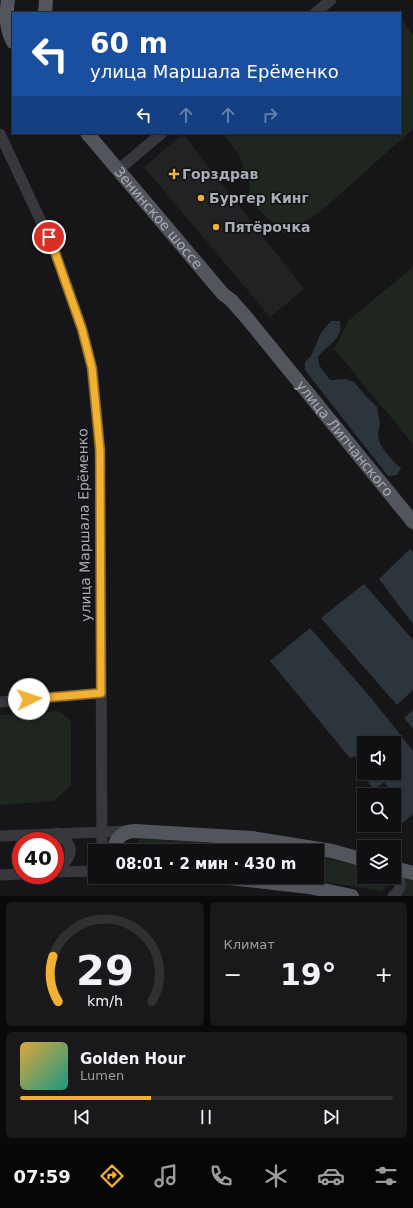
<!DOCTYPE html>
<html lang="ru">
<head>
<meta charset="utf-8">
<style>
	:root { --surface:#101012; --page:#19191b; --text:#f1f3f6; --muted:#9c9d9f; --line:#303032; --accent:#f2b134 }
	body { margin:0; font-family:"DejaVu Sans",sans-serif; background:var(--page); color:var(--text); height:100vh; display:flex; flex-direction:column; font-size:15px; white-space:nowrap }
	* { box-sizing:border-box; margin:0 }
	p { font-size:13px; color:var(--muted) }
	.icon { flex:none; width:22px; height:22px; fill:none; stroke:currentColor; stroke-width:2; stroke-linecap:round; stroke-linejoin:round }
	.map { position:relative; height:896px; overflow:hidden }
	.sheet { display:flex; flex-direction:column; gap:6px; padding:6px; background:#09090a; flex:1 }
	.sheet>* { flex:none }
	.top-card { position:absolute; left:12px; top:12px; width:389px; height:122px; border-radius:0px; box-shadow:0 1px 3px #0004,0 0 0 1px var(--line); background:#1a4fa0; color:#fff; overflow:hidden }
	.fabs { position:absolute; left:357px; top:736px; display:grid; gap:8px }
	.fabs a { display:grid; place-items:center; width:44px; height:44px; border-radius:0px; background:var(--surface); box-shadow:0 1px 3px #0004,0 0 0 1px var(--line); font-size:20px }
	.speed { position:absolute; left:12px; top:832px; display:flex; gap:8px; font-size:20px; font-weight:700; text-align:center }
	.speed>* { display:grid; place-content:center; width:52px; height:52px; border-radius:50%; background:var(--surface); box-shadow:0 1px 3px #0004,0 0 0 1px var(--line); line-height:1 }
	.speed .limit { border:6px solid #d22; background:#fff; color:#111 }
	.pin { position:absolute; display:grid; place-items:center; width:34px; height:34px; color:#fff; margin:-17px; border:2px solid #fff; border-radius:50%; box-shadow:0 1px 4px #0007 }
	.me { position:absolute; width:44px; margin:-22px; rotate:86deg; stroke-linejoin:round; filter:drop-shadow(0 0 3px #0008) }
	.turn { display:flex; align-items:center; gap:14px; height:84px; padding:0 12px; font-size:18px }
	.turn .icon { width:52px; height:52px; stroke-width:2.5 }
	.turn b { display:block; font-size:28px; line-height:34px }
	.lanes { display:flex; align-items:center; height:38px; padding:0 12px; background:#0003; justify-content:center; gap:20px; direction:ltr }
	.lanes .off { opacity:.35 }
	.big { font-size:30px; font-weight:700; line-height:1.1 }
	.sheet .tile { flex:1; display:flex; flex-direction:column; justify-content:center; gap:6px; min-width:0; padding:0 14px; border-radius:6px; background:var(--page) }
	.sheet .dial { align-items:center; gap:0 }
	.dial svg { height:104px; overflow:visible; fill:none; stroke:var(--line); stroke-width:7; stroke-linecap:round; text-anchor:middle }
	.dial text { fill:var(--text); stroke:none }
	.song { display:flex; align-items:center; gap:12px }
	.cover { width:48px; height:48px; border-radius:6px; background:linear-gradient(135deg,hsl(40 70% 55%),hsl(170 70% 35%)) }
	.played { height:4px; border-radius:2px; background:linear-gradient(90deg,var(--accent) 35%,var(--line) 35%) }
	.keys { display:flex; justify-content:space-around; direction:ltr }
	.heat { display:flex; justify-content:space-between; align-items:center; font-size:22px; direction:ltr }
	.sheet .tiles { flex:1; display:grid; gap:6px; grid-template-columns:1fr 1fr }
	.tile:last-child { grid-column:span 2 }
	.trip { position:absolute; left:88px; top:844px; width:236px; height:40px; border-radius:0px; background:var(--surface); box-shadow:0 1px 3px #0004,0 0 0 1px var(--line); font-weight:700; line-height:40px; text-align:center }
	.dock { display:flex; height:64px; justify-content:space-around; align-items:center; background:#060607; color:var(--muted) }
	.dock .icon { width:28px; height:28px }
	.dock .current { color:var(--accent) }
	.dock b { font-size:18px; color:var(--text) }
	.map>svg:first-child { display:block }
</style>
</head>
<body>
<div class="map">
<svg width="413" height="896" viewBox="0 0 413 896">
	<rect width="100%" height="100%" fill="#161618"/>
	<path fill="#222225" d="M183,134L304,289L270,317L144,167Z"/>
	<path fill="#1e261f" d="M400,17L413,35V129L320,212L285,234L249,201L250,186L239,155L223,133H400Z
		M413,267V444L334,349L349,320Z
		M59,711L71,721V785L54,801L0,805V715Z
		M139,839L216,843L284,851H138Z
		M317,856L364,867V877H390L391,879L389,885L381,891L296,877H317Z
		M407,877L413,879V896H402Z"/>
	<path fill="#2c353c" d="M331,321H340C343,341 328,343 318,357L319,365L330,380L346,379L354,382L365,395L377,407L380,424L378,433L379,441L383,449L394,462L401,468L397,475L388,476L305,370V362L311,356L321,333Z
		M410,549L413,552V624L379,579Z
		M364,584L413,640V690L397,705L321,618Z
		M310,628L372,699L413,751V814L400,825L394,818V795H390L392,792L384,782L374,790L364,777L366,773H394V743H364V755L363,754L350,758L270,661Z
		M413,710V729L404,718Z"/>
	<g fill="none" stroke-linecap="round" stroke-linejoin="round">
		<path stroke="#37383d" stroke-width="11" d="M315,13L331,0
			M0,134L54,249L82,329L92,368L100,450L102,851
			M124,165L162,133
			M0,702L101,693
			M0,836L129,831
			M55,871C73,857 77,847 57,833
			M55,872L95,871
			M0,875L21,874
			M393,896C402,890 403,878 394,872"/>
		<g stroke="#53555c" stroke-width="14">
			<path d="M8,0C6,13 6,30 13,42"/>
			<path d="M45,13L46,0"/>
			<path id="s1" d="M87,133L223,294L231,300L246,317L413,522"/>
			<path d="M114,851C114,839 123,831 135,831L252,838L332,851L364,860"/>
			<path d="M394,868L413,873"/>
			<path d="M220,877L309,887L352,896"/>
		</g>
	</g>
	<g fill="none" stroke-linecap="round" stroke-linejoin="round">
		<g stroke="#9d7322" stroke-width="10">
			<path id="route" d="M29,699L101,693L100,450L92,368L82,329L56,255L49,237"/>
		</g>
		<use href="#route" stroke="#f2b134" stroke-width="7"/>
	</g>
	<g fill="#f2b134" stroke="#111113" stroke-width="1.5">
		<path d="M172 168h4v4h4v4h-4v4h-4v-4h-4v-4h4z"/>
		<circle cx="201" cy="198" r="4"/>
		<circle cx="216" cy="227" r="4"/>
	</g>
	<g text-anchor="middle" stroke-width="3" stroke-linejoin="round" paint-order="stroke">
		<g font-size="14" font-weight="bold" fill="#a8adb8" stroke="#111113" text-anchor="start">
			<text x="182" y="179">Горздрав</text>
			<text x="209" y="203">Бургер Кинг</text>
			<text x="224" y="232">Пятёрочка</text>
		</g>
		<g font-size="14" fill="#a8adb8" stroke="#111113">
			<text dy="5" stroke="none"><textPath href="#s1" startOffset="111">Зенинское шоссе</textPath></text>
			<text dy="5" stroke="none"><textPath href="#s1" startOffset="400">улица Липчанского</textPath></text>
			<text transform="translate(84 525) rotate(-91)" y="5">улица Маршала Ерёменко</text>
		</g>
	</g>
</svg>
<div class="fabs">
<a><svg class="icon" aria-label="sound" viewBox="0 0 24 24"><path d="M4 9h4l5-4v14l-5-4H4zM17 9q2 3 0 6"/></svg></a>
<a><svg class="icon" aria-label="search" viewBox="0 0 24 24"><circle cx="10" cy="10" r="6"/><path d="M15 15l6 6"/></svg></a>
<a><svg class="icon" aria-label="layers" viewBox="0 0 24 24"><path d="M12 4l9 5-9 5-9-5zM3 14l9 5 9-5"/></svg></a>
</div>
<div class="speed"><div class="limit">40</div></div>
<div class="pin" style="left:49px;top:237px;background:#d93025"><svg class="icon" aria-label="arrive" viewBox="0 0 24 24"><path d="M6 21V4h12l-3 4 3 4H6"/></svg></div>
<svg class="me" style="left:29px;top:699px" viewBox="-20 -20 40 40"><circle r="19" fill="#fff"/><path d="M0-13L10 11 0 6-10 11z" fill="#f2b134"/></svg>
<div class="trip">08:01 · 2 мин · 430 m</div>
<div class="top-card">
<div class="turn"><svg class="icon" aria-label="left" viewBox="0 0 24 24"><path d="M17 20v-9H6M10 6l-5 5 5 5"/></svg><div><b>60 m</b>улица Маршала Ерёменко</div></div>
<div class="lanes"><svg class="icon" aria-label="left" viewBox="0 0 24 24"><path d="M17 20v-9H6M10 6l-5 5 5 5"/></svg><svg class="icon off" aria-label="ahead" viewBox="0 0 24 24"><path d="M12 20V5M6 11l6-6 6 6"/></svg><svg class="icon off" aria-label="ahead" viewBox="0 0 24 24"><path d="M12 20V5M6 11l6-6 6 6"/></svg><svg class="icon off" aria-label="right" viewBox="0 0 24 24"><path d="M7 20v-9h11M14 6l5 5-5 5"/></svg></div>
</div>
</div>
<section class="sheet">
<div class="tiles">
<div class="tile dial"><svg viewBox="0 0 100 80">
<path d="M14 69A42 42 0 1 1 86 69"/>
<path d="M14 69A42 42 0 0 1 10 34" stroke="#f2b134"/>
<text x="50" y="56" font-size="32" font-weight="700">29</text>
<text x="50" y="72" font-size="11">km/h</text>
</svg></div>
<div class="tile"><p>Климат</p>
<div class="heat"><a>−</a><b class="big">19°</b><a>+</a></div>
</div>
<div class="tile">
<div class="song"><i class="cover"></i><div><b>Golden Hour</b><p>Lumen</p></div></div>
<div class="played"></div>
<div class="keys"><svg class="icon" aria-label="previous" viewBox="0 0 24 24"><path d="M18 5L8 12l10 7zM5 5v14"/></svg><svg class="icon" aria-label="pause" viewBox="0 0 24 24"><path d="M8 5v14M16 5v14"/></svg><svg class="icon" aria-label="next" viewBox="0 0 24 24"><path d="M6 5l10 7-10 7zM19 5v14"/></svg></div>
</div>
</div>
</section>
<nav class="dock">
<b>07:59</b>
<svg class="icon current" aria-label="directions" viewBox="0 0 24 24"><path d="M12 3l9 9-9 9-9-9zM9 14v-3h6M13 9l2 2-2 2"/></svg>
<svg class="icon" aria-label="music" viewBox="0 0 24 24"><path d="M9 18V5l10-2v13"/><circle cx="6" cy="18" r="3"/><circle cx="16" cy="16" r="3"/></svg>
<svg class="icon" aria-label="phone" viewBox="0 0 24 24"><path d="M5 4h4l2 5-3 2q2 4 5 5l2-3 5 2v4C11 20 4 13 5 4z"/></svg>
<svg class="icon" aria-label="climate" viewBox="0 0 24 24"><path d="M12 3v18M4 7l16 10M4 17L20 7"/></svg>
<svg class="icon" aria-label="car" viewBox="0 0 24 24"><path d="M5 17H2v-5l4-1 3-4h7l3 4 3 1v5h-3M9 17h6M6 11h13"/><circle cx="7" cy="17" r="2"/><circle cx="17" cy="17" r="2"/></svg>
<svg class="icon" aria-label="filters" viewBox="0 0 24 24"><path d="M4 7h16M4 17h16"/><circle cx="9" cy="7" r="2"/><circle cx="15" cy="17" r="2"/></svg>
</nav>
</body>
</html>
